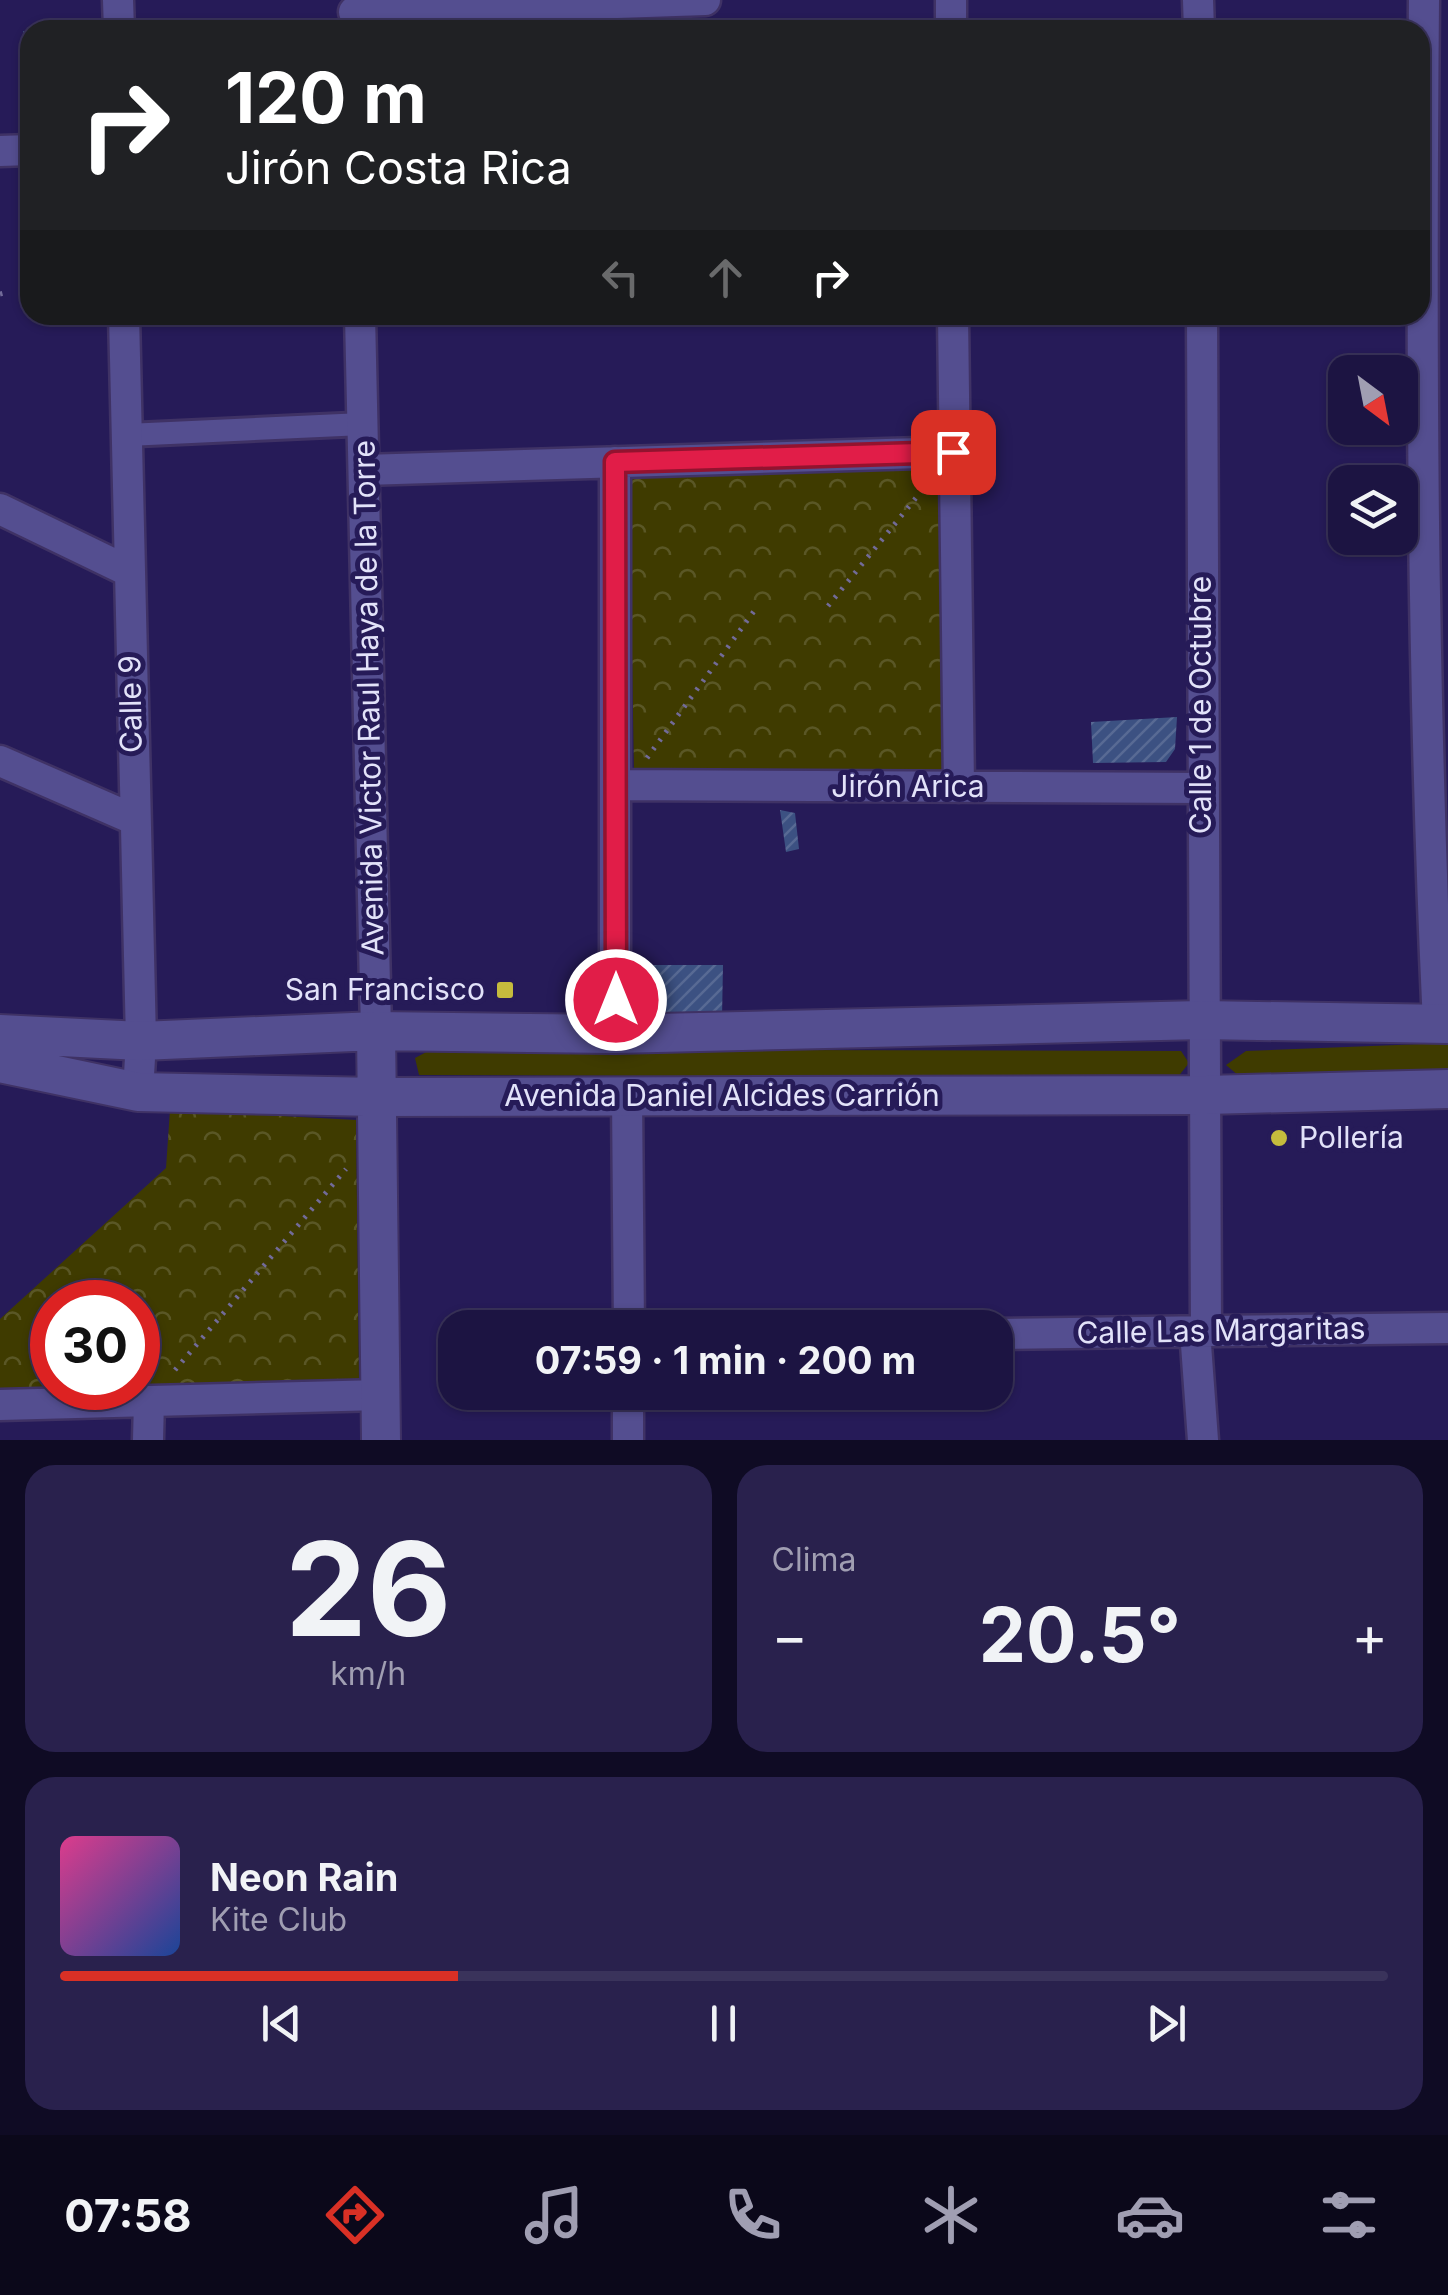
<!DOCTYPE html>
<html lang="es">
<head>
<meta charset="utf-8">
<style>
	:root { --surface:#1c1442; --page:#29214d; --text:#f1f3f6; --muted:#a09eb2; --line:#3a335b; --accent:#d93025 }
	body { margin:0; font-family:Inter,sans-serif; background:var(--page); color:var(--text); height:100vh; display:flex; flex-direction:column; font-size:38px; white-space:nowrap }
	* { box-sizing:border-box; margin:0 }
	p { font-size:32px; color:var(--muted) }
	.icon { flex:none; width:55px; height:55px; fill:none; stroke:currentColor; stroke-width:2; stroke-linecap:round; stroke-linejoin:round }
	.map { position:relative; height:1440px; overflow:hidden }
	.sheet { display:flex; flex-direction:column; gap:25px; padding:25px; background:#0f0b24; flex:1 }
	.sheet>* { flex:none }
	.guide { position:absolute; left:20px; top:20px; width:1410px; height:305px; border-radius:30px; box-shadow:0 2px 8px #0004,0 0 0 2px var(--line); background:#202124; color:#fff; overflow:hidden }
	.needle { width:65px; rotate:148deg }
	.controls { position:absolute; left:1328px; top:355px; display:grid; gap:20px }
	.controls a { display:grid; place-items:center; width:90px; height:90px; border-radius:20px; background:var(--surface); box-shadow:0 2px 8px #0004,0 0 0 2px var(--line); font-size:50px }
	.speed { position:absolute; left:30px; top:1280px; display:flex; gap:20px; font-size:50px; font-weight:700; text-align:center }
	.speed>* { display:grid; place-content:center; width:130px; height:130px; border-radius:50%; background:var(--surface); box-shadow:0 2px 8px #0004,0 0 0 2px var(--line); line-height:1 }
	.speed .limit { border:15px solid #d22; background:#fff; color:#111 }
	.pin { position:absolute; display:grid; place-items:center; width:85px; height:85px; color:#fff; margin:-42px; border-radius:20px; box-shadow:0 5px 15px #0006 }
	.me { position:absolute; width:110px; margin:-55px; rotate:0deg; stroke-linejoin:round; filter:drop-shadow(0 0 8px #0008) }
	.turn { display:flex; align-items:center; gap:35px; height:210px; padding:0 40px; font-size:45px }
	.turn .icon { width:130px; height:130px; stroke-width:2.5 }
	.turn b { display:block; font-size:70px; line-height:85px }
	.lanes { display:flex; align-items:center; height:95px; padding:0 40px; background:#0003; justify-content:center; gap:50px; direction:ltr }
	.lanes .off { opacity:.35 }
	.big { font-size:75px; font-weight:700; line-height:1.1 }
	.sheet .card { flex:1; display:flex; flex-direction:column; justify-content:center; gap:15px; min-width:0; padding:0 35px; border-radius:30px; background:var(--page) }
	.sheet .dial { align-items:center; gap:0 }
	.dial b { font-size:130px; line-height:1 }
	.song { display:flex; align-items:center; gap:30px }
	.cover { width:120px; height:120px; border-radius:15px; background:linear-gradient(135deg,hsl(330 70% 55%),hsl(220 70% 35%)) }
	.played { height:10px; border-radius:5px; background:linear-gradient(90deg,var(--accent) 30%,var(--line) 30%) }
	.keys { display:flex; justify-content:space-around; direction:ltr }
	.heat { display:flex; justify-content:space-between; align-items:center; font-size:55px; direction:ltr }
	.sheet .tiles { flex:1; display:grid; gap:25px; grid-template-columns:1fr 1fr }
	.card:last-child { grid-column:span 2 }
	.trip { position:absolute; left:438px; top:1310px; width:575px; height:100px; border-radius:30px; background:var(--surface); box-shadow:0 2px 8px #0004,0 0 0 2px var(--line); font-weight:700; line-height:100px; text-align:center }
	.tab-bar { display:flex; height:160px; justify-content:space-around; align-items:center; background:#0b081a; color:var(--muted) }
	.tab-bar .icon { width:70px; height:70px }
	.tab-bar .on { color:var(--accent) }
	.tab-bar b { font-size:45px; color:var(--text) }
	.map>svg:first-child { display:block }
</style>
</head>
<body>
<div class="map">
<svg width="1448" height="1440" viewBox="0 0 1448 1440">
	<defs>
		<pattern id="park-crowns" width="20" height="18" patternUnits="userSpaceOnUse" patternTransform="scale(2.5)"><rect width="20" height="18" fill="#3f3b00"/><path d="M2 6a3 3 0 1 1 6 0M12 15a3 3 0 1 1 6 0" fill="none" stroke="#5a5726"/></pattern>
		<pattern id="building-hatch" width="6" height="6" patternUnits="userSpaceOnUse" patternTransform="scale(2.5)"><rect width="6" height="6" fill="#3c5182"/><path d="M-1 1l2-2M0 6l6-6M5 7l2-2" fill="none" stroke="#586a94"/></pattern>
	</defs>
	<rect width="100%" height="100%" fill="#261b58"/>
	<path fill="#3f3b00" d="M1448,1043V1070L1239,1076L1226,1065L1246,1051Z
		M432,1049L1181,1051L1189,1063L1177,1078L419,1075L415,1058Z"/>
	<path fill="url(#park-crowns)" fill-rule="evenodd" d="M947,462L950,772L634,773L629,475Z
		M170,1110L356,1120L359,1383L0,1391V1319L166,1168ZM52,1302H138V1388H52Z"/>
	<path fill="url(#building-hatch)" d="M23,31H30V102H24Z
		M1177,717L1175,749L1166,762L1093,763L1091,722Z
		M780,810L795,813L799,849L786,852Z
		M647,965H723L722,1018L647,1017Z"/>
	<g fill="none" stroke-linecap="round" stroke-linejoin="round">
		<g stroke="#3f3265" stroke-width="28">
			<path id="pedestrian" d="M127,435L363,424"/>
		</g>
		<g stroke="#3f3265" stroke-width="35">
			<path id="minor" d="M118,0L119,30
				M951,0V30
				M1198,0L1199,30
				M1424,0C1421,341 1422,683 1438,1024
				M354,12L705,0
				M0,151L30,150
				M124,315L141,1041L138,1092
				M360,315L376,1031
				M953,315L959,787
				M1202,315L1206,1331
				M615,462V1034
				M364,470L953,452
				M0,509L128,571
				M0,761L133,819
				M615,785L1200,788
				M627,1096L629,1328
				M1195,1331L1203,1440
				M995,1334L1448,1328
				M0,1405L381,1395
				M148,1440L149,1401
				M628,1440V1392"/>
		</g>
		<g stroke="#3f3265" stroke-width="42">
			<path id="tertiary" d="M376,1031L381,1440
				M0,1034L141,1041L376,1031L615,1034L1202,1020L1448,1024
				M0,1063L138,1092L377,1097L1206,1095L1448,1089"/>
		</g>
		<path stroke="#726b99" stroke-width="5" stroke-dasharray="2.5 8" stroke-linecap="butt" d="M0,294L8,292
			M828,606L924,488
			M647,758L757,607
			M175,1370L346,1169"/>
		<use href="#pedestrian" stroke="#544e90" stroke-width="22"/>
		<use href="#minor" stroke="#544e90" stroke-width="30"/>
		<use href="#tertiary" stroke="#544e90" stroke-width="38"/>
	</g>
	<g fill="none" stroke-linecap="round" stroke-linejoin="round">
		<g stroke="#92132f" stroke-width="25">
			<path id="route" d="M616,1000L615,462L953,452"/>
		</g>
		<use href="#route" stroke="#e11d48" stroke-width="18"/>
	</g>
	<g fill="#c5bc3d" stroke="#261b58" stroke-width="4">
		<rect x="495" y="980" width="20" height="20" rx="5"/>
		<circle cx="1279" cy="1138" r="10"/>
	</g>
	<g text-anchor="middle" stroke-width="10" stroke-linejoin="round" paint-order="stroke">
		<g font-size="30" fill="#e2e2f9" stroke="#261b58">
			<text transform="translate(369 698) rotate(-91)" y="10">Avenida Victor Raul Haya de la Torre</text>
			<text transform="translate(131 704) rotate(-91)" y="10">Calle 9</text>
			<text transform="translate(1201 705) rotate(-90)" y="10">Calle 1 de Octubre</text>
			<text x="908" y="797">Jirón Arica</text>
			<text x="722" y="1106">Avenida Daniel Alcides Carrión</text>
			<text transform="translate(1221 1331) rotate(-1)" y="10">Calle Las Margaritas</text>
		</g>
		<g font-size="30" fill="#e2e2f9" stroke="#261b58" text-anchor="end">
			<text x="485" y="1000">San Francisco</text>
			<text x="1299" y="1148" text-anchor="start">Pollería</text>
		</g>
	</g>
</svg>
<div class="controls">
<a><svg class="needle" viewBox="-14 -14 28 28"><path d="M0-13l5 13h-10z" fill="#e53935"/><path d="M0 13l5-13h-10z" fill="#a09eb2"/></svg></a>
<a><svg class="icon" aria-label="layers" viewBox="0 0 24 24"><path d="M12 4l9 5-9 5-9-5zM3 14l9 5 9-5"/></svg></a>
</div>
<div class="speed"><div class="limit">30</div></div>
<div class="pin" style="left:953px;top:452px;background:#d93025"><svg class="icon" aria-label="arrive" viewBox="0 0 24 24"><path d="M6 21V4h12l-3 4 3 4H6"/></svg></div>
<svg class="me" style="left:616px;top:1000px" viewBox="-20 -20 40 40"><circle r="17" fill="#e11d48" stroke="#fff" stroke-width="3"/><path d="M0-11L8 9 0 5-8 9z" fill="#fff"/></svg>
<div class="trip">07:59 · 1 min · 200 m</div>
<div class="guide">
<div class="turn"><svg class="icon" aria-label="right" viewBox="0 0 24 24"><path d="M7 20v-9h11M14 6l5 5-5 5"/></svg><div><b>120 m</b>Jirón Costa Rica</div></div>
<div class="lanes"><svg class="icon off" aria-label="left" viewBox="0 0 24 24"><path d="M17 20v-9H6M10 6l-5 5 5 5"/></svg><svg class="icon off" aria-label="ahead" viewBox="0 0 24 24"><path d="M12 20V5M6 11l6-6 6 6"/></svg><svg class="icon" aria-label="right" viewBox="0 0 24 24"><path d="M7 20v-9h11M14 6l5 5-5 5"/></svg></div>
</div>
</div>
<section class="sheet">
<div class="tiles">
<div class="card dial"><b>26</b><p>km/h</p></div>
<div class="card"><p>Clima</p>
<div class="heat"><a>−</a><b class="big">20.5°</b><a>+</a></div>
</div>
<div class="card">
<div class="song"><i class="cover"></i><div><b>Neon Rain</b><p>Kite Club</p></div></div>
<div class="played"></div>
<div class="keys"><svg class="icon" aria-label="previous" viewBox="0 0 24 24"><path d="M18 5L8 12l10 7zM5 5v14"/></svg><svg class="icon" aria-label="pause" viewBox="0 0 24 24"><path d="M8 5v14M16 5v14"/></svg><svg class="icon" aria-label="next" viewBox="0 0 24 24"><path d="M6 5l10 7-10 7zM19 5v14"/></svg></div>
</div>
</div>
</section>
<nav class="tab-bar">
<b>07:58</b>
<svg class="icon on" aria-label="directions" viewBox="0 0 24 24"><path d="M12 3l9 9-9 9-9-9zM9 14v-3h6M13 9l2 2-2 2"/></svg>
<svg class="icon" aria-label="music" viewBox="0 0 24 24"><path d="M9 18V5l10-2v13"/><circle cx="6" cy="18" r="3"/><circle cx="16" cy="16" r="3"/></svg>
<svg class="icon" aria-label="phone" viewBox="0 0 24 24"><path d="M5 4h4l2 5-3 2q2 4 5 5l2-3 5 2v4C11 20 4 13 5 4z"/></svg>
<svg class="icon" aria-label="climate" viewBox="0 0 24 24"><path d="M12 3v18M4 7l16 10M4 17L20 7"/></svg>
<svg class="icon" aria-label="car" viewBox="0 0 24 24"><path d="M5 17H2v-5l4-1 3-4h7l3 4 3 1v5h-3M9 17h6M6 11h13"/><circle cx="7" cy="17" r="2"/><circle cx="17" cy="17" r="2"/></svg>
<svg class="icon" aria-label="filters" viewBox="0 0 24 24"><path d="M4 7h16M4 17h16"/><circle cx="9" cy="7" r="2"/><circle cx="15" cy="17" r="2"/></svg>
</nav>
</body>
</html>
